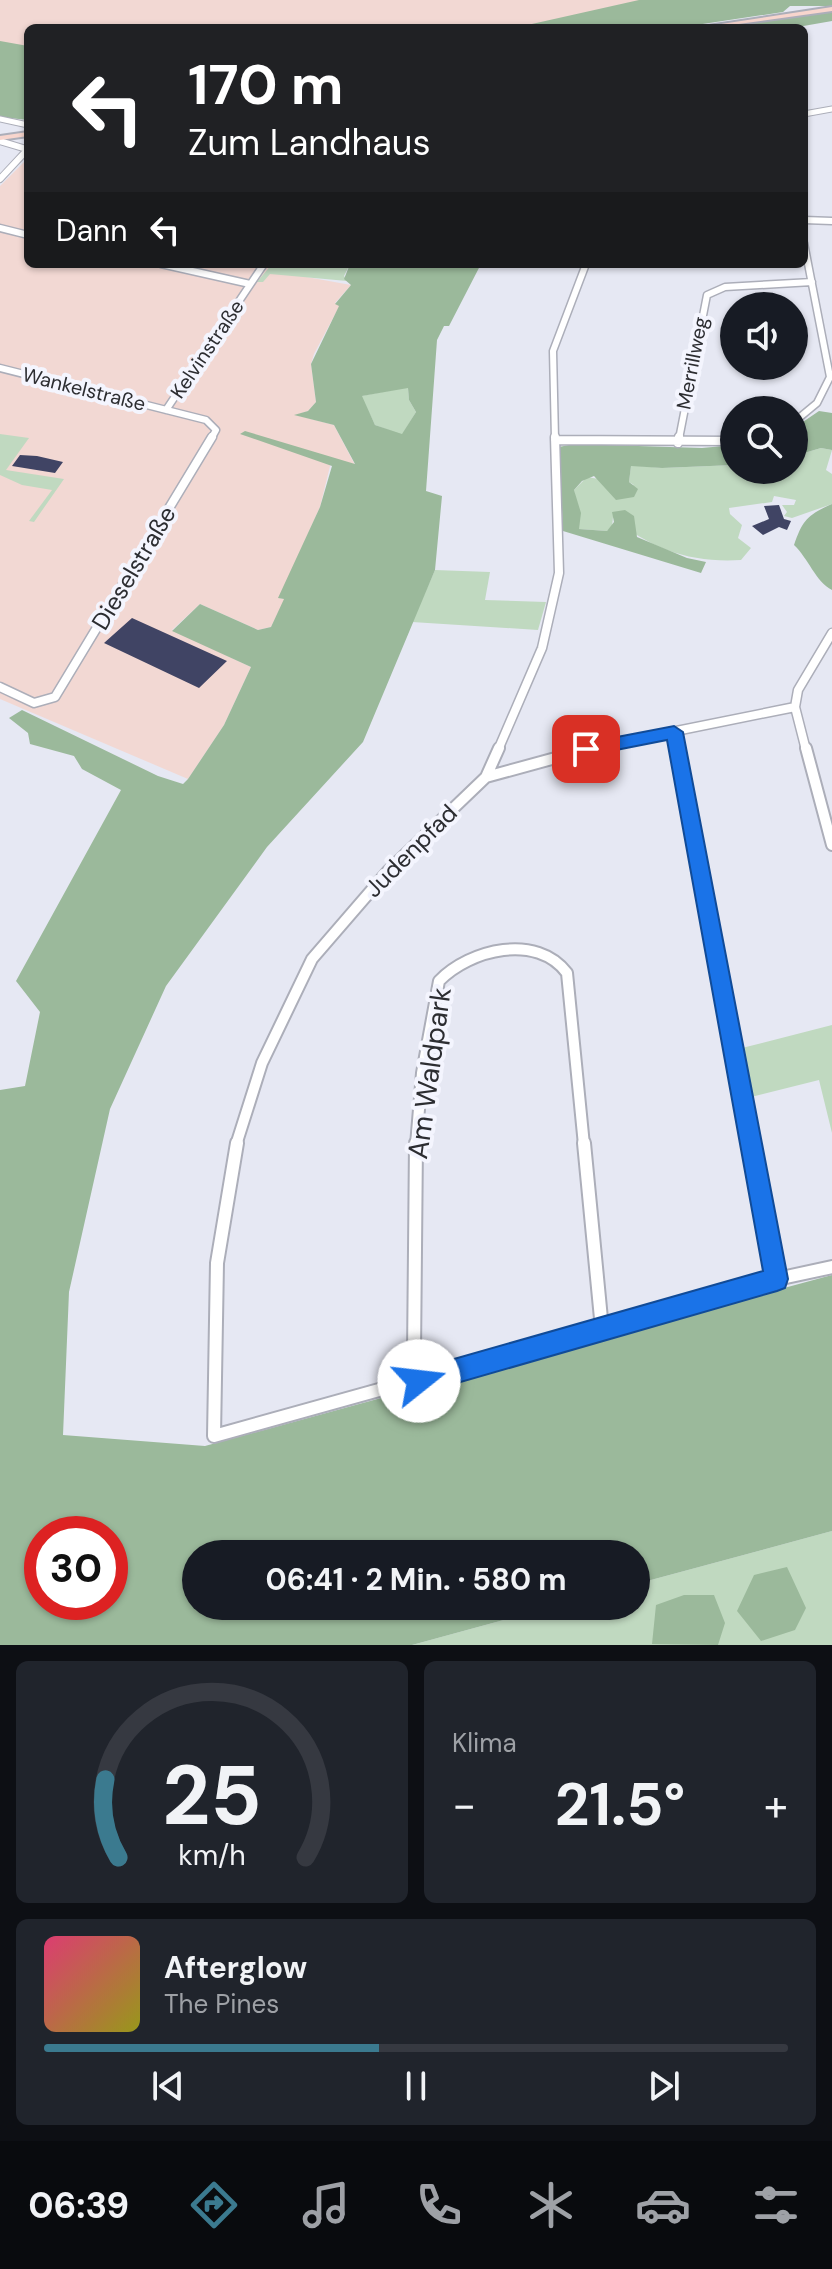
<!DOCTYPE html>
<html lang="de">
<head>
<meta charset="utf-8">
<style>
	:root { --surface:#171b24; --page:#20242c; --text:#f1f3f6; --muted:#9ea1a6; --line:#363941; --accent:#3b7a8f }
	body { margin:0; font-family:"DM Sans",sans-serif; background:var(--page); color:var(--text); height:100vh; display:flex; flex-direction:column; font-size:30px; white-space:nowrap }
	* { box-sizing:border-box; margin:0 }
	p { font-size:26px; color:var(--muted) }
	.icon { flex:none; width:44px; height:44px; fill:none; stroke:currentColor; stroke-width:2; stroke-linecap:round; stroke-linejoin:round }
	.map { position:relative; height:1645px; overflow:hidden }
	.sheet { display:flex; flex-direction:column; gap:16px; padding:16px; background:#0d0f14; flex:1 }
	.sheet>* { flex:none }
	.guide { position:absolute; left:24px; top:24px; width:784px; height:244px; border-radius:12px; box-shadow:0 2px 6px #0004; background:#202124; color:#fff; overflow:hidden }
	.controls { position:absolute; left:720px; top:292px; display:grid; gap:16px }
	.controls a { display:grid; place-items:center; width:88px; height:88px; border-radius:50%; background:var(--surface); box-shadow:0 2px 6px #0004; font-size:40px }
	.speed { position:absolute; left:24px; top:1516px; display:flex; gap:16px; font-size:40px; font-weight:700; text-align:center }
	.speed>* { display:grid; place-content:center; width:104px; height:104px; border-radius:50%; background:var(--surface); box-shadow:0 2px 6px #0004; line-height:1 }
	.speed .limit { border:12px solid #d22; background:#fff; color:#111 }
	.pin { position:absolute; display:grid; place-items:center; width:68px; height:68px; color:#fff; margin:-34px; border-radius:16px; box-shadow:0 4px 12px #0006 }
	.me { position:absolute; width:88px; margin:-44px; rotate:74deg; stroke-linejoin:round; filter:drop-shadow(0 0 6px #0008) }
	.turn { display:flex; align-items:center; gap:28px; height:168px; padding:0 32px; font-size:36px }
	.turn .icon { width:104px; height:104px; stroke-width:2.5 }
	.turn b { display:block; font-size:56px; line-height:68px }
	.then { display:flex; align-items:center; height:76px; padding:0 32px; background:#0003; gap:16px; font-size:30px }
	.big { font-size:60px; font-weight:700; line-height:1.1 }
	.sheet .card { flex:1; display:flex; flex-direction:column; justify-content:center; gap:12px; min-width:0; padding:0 28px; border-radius:12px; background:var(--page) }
	.sheet .dial { align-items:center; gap:0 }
	.dial svg { height:208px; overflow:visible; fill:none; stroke:var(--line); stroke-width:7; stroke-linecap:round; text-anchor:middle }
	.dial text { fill:var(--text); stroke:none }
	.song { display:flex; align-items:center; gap:24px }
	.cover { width:96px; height:96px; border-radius:12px; background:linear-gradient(135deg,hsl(340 70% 55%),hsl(60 70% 35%)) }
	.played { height:8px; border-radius:4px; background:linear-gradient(90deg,var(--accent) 45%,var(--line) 45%) }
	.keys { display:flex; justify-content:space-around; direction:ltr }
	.heat { display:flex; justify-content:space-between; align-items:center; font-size:44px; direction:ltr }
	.sheet .tiles { flex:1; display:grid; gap:16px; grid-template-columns:1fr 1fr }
	.card:last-child { grid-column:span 2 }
	.trip { position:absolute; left:182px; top:1540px; width:468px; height:80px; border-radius:40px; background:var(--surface); box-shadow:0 2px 6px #0004; font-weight:700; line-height:80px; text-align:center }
	.menu { display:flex; height:128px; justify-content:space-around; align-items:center; background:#090b0e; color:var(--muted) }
	.menu .icon { width:56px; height:56px }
	.menu .on { color:var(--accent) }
	.menu b { font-size:36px; color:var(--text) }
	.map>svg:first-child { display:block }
</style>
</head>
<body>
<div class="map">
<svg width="832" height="1645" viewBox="0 0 832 1645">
	<rect width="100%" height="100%" fill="#e6e8f3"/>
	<path fill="#f2d8d3" d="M0,0H717L590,28H28V103L0,100Z
		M28,158V264H272L268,270L351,285L335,303L340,305L314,354L311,364L316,402L308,411L296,415L334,425L355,465L332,458L320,507L279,598L285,599L271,627L258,630L200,604L172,630L251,667L224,725L188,779L0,699V186Z"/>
	<path fill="#c0d9c0" d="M272,264H350L344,276L347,281L270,274L263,282H257Z
		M408,387L409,400L416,412L402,435L375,425L361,396Z
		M0,434L29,438L6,470L64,479L34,522L29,521L52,490L22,485L0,475Z
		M821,448L832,450L826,470L832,474V504L792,518L784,516L787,512L782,505H794L796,500L774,496L772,502L729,508L730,514L742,525L738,538L751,548L741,560C692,563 651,550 613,517L612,527L607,531L579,529L574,490L587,477L634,485L629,482L631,465L662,468L734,465V470H794V456Z
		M435,570L490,572L485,600L546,602L538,630L412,622Z
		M832,1025V1133L819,1080L751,1097L742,1048Z
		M832,1531V1645H412L555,1606H636V1584Z"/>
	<path fill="#9bb99b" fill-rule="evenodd" d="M639,0H832V6H790L783,12L676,28H514Z
		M832,12V21L792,28H715Z
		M0,41L28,46V120L0,117Z
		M350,264H481L449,326H444L437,340L426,491L442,496L435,570L363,742L267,847L166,986L110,1109L69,1292L63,1435L205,1446L832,1275V1531L636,1584V1554H196V1606H555L412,1645H0V1090L25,1086L40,1012L16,981L121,790L82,769L74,756L30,744L28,733L9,718L22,710L158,776L183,784L188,779L224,725L251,667L172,631L200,604L258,630L271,627L284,599L278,598L320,507L332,466L240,434L245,431L355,464L334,425L294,415L308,411L316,402L311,364L339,306L335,304L351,285L344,279ZM408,388L409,400L416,412L402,434L375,425L362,396ZM42,1534H110V1602H42Z
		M819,411L832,413V450L821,448L794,456V428Z
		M574,444L702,448L734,445V465L662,468L631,466L629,482L638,489L634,497L616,500L594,476L582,481L574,490L581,513L579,529L607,531L614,522L612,512L625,510L634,516L637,537L687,558L706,562L701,573L563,531L559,447Z
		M832,504V590C816,582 808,558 794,545C803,519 808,515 832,504Z
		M787,1567L806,1608L795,1630L761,1641L737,1611L754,1575Z
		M684,1595H714L725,1623L718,1645L652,1644L656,1605Z"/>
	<path fill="#404464" d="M20,455L37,456L63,462L55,473L12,466Z
		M779,505L784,519L791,521L787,530L779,527L763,535L752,526L769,519L764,506Z
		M132,618L227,661L199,688L104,643Z"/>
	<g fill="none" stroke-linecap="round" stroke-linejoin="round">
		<g stroke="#acaeb9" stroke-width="7">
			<path id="minor-far4" d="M804,114L832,109
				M0,119L28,125"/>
		</g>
		<g stroke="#acaeb9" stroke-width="9">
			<path id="minor-far3" d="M804,220L832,221
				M0,228L28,235
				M161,264L250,284
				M0,368L206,420L216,430L211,439
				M166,410L264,264
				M794,422L817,403L830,377L804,243
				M555,439L553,351L586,264
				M679,439L707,295L725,287L812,282"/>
		</g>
		<g stroke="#acaeb9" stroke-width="11">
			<path id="minor-far2" d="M555,440L734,441
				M678,443L679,437
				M0,687L34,703L55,697L212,437
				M674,732L677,750
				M498,750L542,648L559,573L555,437
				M582,750L795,707
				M806,750L795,707L798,690L832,633"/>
		</g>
		<g stroke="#acaeb9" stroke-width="14">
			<path id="minor-far1" d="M677,748L752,1145
				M806,748L832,845
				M486,777L592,748
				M236,1145L262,1063L312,959L388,871L486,777L499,748
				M416,1145L422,1073L439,981C470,949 537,933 567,973L584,1145"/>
		</g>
		<g stroke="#acaeb9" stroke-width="16">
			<path id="minor" d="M237,1143L217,1263L214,1436L777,1279L832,1267
				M416,1143L414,1355L419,1381
				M584,1143L602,1329
				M751,1143L777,1279"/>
		</g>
		<g stroke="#acaeb9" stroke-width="8">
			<path id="tertiary" d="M0,141L23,148
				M0,179L28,149"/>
		</g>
		<g stroke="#acaeb9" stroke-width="4">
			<path id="secondary" d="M832,7V11L710,28H695Z
				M28,132V136L0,140V136Z"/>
		</g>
		<use href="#minor-far4" stroke="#fff" stroke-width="5"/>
		<use href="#minor-far3" stroke="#fff" stroke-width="6"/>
		<use href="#minor-far2" stroke="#fff" stroke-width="8"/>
		<use href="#minor-far1" stroke="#fff" stroke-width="10"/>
		<use href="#minor" stroke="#fff" stroke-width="12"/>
		<use href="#tertiary" stroke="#fff" stroke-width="6"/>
		<use href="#secondary" fill="#f7d5cd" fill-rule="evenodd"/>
	</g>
	<path fill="#1a73e8" stroke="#114b97" stroke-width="2" d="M674,726L683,732L788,1279L785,1288L777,1291L419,1394L411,1390L407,1381L411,1373L419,1369L763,1271L667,740L586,756L578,749L586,743Z"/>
	<g text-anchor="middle" stroke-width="8" stroke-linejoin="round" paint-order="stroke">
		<g font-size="20" fill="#2c2d31" stroke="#f4f5fe">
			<text transform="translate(207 349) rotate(-56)" y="7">Kelvinstraße</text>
			<text transform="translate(692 363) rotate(-79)" y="7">Merrillweg</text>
			<text transform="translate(84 389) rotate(14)" y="7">Wankelstraße</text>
		</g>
		<g font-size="24" fill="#2c2d31" stroke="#f4f5fe">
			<text transform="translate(134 568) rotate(-59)" y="8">Dieselstraße</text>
			<text transform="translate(411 851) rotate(-45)" y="8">Judenpfad</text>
		</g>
		<g font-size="28" fill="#2c2d31" stroke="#f4f5fe">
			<text transform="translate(429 1073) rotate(-82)" y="10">Am Waldpark</text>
		</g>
	</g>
</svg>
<div class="controls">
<a><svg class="icon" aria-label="sound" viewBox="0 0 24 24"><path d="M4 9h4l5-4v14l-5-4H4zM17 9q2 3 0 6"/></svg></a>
<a><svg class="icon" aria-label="search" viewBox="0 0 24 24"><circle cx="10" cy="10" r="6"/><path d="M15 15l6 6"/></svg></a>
</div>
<div class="speed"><div class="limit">30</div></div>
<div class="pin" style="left:586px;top:749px;background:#d93025"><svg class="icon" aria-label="arrive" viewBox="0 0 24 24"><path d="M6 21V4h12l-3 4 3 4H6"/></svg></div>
<svg class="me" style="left:419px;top:1381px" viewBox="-20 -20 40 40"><circle r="19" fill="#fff"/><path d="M0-13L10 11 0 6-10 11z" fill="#1a73e8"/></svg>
<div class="trip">06:41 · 2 Min. · 580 m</div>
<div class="guide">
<div class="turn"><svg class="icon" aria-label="left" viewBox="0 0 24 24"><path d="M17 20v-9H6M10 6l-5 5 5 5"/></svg><div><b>170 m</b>Zum Landhaus</div></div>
<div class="then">Dann<svg class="icon" aria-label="left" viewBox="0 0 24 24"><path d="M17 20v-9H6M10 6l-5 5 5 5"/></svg></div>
</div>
</div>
<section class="sheet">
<div class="tiles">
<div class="card dial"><svg viewBox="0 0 100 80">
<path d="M14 69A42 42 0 1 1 86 69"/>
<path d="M14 69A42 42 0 0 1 9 39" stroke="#3b7a8f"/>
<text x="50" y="56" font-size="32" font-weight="700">25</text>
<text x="50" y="72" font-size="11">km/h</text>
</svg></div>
<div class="card"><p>Klima</p>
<div class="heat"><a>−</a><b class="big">21.5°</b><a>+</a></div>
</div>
<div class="card">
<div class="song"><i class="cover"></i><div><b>Afterglow</b><p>The Pines</p></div></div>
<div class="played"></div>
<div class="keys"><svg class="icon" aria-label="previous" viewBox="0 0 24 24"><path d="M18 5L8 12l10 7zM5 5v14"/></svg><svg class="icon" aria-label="pause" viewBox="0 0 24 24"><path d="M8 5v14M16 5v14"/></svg><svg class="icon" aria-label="next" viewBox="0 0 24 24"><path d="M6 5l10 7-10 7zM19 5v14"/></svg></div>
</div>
</div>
</section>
<nav class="menu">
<b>06:39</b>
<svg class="icon on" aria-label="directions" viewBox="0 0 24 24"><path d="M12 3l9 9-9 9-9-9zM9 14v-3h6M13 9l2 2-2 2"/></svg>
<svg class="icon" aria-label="music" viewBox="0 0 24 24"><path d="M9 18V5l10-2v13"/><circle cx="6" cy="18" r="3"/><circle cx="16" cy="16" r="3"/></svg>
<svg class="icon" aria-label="phone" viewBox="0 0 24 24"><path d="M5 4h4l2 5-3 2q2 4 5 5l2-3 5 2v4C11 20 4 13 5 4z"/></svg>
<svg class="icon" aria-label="climate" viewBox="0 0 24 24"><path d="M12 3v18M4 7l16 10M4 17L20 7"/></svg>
<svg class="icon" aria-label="car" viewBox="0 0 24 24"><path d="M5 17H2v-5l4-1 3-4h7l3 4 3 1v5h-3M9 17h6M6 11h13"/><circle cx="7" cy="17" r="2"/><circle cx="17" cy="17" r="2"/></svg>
<svg class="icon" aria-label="filters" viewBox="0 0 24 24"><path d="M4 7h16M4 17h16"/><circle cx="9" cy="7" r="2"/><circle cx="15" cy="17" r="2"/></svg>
</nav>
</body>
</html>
